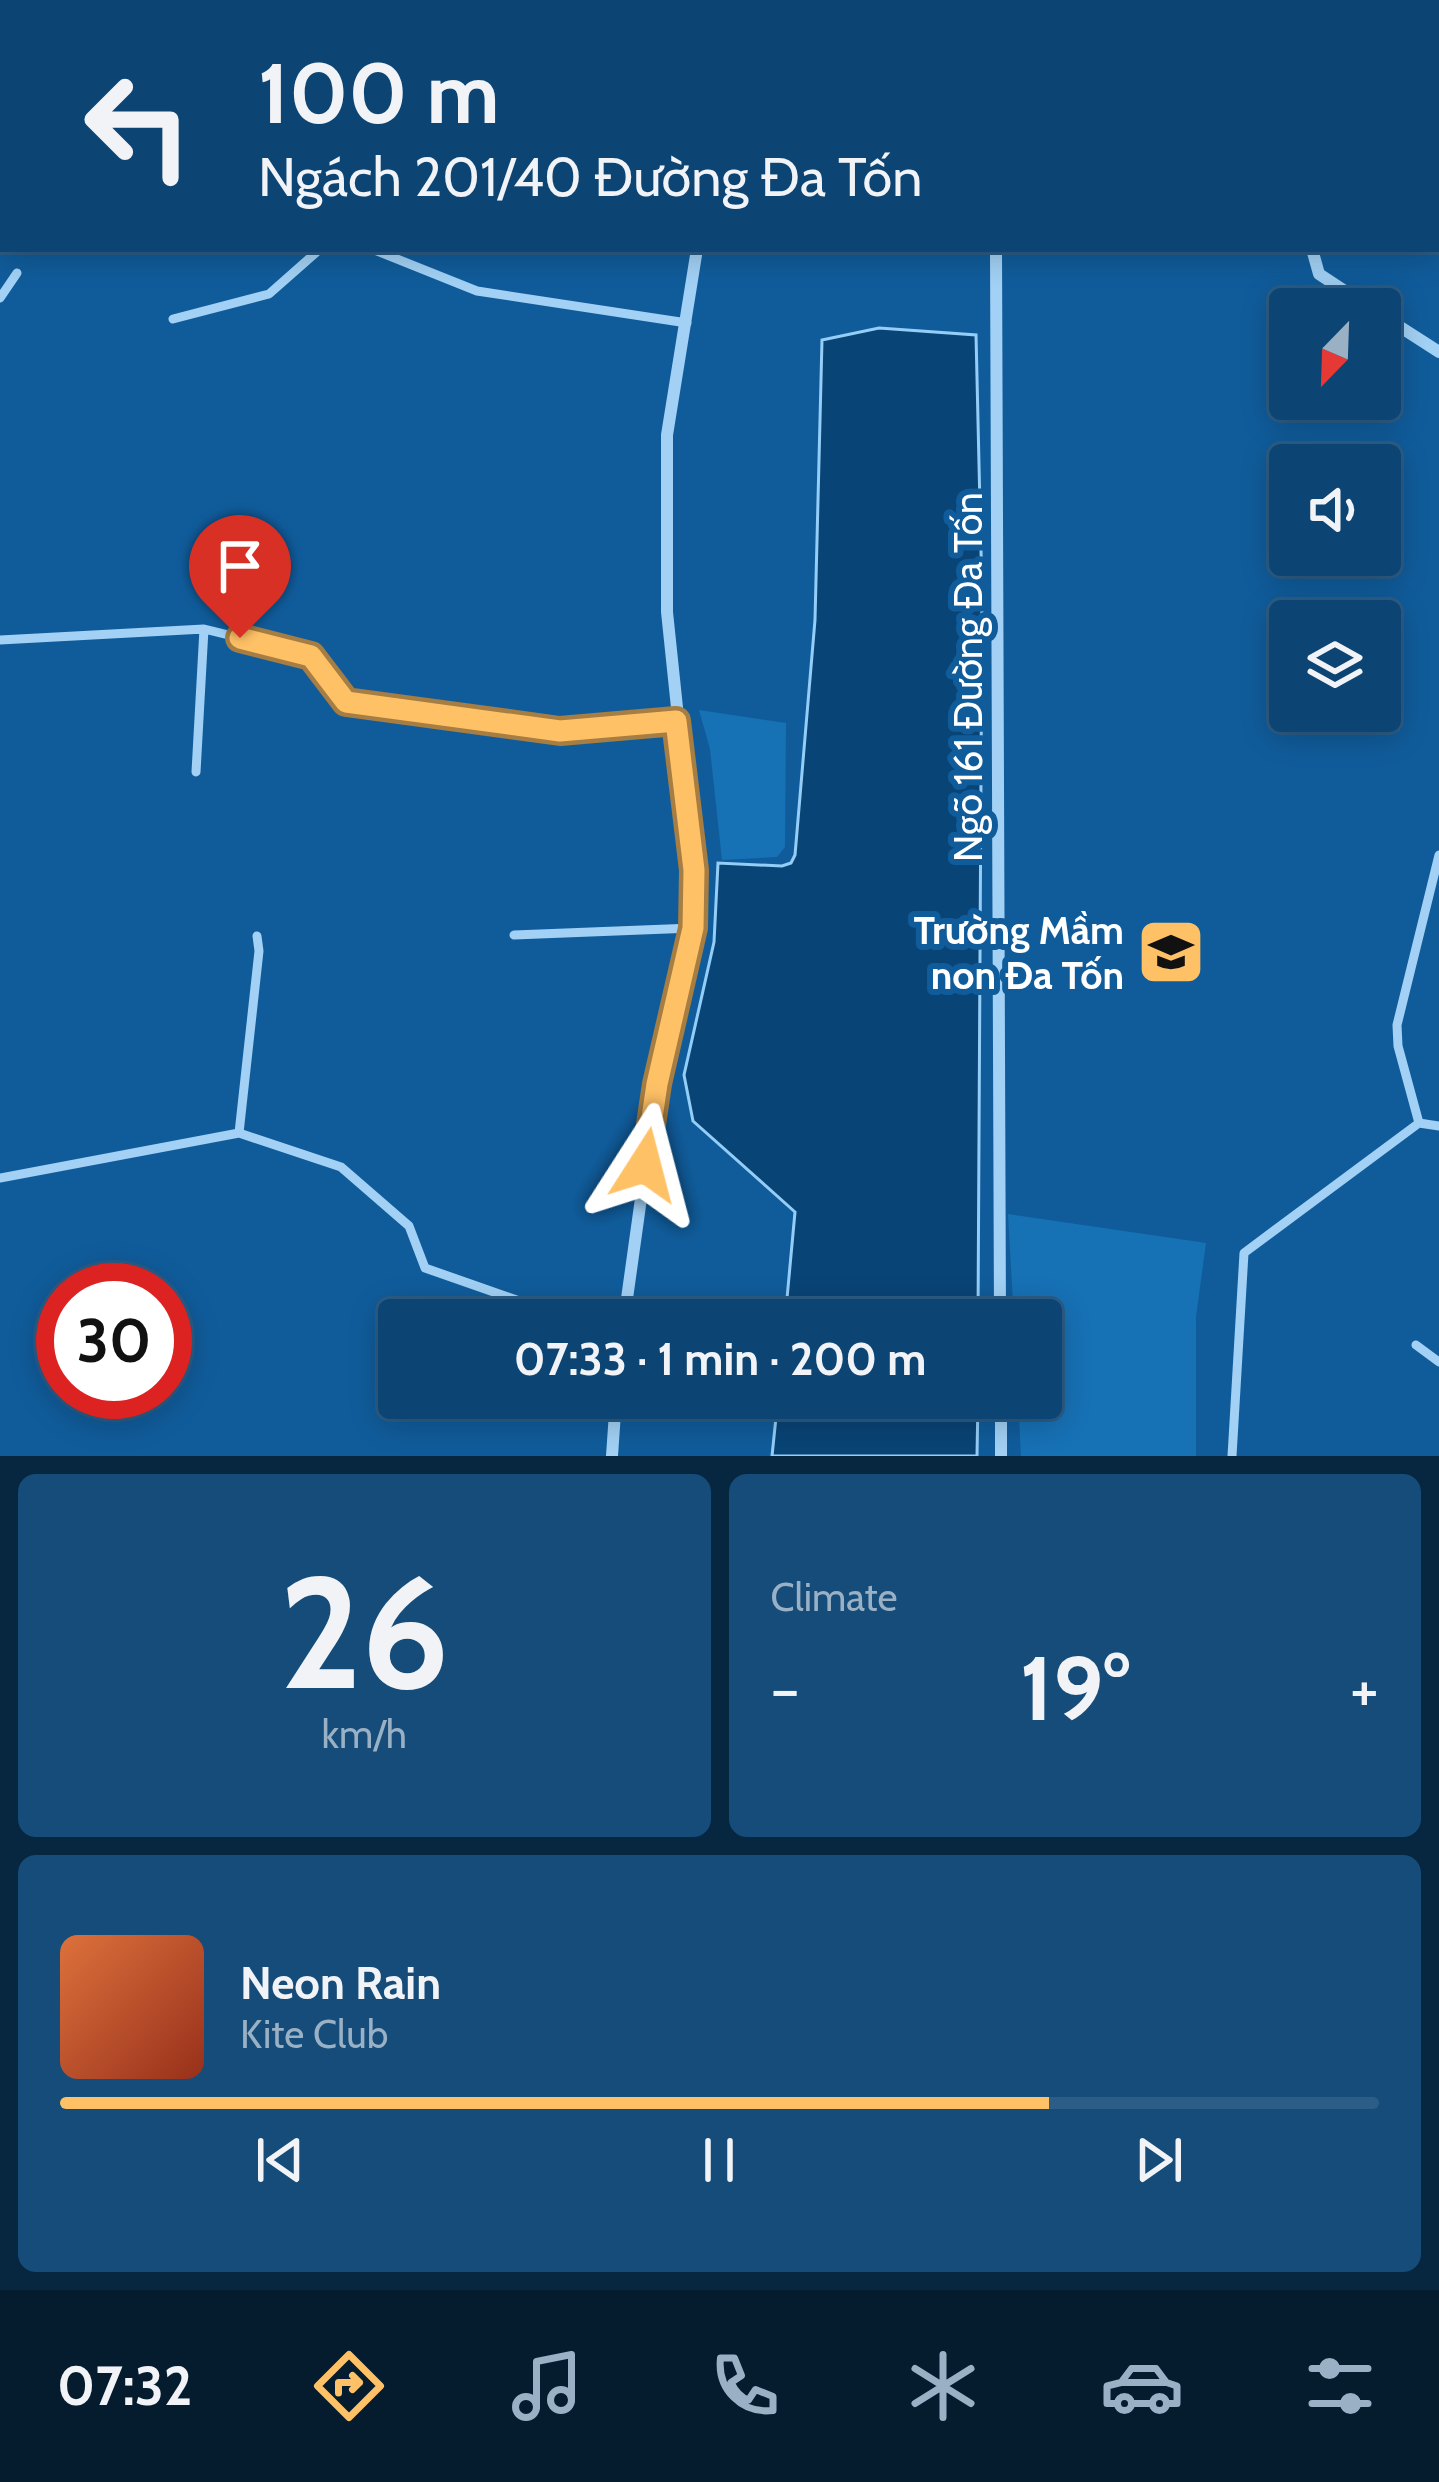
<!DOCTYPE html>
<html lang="en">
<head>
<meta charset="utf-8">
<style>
	:root { --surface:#0c4574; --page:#154c79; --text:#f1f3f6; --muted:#9ab1c5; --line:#2c5d86; --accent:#ffc166 }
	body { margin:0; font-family:Cabin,sans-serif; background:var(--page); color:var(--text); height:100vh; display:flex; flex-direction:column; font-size:45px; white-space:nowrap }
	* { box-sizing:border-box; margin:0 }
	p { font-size:39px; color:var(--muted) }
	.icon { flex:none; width:66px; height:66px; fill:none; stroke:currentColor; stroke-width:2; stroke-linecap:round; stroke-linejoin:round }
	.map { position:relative; height:1456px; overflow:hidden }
	.panel { display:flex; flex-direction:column; gap:18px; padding:18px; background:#072640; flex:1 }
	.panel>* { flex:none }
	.hud { position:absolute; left:0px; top:0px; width:1440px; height:252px; box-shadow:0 6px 30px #0003,0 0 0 3px var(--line); background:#0c4574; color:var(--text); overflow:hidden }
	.needle { width:78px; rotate:203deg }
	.fabs { position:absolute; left:1269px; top:288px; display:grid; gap:24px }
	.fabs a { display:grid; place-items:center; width:132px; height:132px; border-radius:12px; background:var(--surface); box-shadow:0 6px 30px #0003,0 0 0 3px var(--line); font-size:60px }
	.speed { position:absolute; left:36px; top:1263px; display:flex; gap:24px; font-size:60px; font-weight:700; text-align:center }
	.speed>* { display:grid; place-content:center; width:156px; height:156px; border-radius:50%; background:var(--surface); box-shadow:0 6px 30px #0003,0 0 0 3px var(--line); line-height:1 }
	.speed .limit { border:18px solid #d22; background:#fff; color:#111 }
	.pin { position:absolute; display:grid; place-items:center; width:102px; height:102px; color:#fff; margin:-123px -51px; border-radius:50% 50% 50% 0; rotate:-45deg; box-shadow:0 0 12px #0007 }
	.pin .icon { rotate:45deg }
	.me { position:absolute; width:132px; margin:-66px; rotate:9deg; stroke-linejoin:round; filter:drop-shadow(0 0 9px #0008) }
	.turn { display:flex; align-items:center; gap:42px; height:252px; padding:0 60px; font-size:54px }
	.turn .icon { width:156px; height:156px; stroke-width:2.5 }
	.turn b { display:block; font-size:84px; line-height:102px }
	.big { font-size:90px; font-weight:700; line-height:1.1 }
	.panel .card { flex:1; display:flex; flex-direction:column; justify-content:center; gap:18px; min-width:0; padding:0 42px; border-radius:18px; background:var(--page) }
	.panel .dial { align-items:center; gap:0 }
	.dial b { font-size:156px; line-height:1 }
	.song { display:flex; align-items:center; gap:36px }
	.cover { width:144px; height:144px; border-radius:18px; background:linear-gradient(135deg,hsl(20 70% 55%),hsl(10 70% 35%)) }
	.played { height:12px; border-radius:6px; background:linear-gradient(90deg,var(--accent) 75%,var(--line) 75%) }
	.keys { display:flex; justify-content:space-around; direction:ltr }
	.heat { display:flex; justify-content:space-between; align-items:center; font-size:66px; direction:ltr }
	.panel .tiles { flex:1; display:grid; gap:18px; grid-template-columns:1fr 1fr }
	.card:last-child { grid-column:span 2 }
	.trip { position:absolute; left:378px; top:1299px; width:684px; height:120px; border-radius:12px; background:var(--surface); box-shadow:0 6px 30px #0003,0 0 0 3px var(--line); font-weight:700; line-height:120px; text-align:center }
	.menu { display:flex; height:192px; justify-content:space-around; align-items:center; background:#051c2e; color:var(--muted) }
	.menu .icon { width:84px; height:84px }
	.menu .selected { color:var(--accent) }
	.menu b { font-size:54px; color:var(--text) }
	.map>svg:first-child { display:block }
</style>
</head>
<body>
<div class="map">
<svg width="1439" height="1456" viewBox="0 0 1439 1456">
	<rect width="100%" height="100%" fill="#105c9b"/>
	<path fill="#1771b5" d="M699,710L786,723L785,847L777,857L722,860L710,749Z
		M1008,1214L1206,1243L1196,1317V1456H1021L1018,1398H1041V1320H1014Z"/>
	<path fill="#094476" stroke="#94cef8" stroke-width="3" d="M879,328L976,335L982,593L978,1320H785L795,1212L693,1121L684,1075L714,942L718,863L782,866L791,863L795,855L815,620L822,340Z
		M778,1398H978L977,1456H772Z"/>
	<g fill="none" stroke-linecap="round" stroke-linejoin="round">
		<path stroke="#a2d1f5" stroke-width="9" d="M446,3L447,0
			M372,249L477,291L687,323
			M0,298L17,273
			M173,319L269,294L320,249
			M0,640L204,629L311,655L347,702L560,731L676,721
			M196,772L204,629
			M514,935L693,928
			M1419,1123L1439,1126
			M239,1133L259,951L257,936
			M0,1178L239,1133L341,1167L409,1226L425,1268L574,1320
			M1416,1345L1439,1362
			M1232,1456L1244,1253L1419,1123L1398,1046L1397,1025L1439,855"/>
		<path stroke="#a2d1f5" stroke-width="12" d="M771,0V3
			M996,249L1000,1320
			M1312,249L1319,274L1372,309
			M1380,314L1439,352
			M624,1320L657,1084L693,928L694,870L667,612V435L697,249
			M1001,1398V1456
			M612,1456L616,1398"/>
		<path stroke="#a2d1f5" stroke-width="21" d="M164,0L171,3
			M18,3L19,0
			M0,32L3,27
			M1437,176H1439"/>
	</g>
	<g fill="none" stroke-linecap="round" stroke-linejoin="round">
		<g stroke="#a67d42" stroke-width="30">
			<path id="route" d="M240,638L311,656L346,702L560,731L676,721L694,870L693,928L657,1084L645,1165"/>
		</g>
		<use href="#route" stroke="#ffc166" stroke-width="21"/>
	</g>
	<defs>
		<g id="school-square" transform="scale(3.45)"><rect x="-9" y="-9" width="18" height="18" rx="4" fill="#ffc166" stroke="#105c9b"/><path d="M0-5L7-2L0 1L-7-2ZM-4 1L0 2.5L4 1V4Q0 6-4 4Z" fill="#111"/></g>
	</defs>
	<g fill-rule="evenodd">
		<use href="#school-square" x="1171" y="952"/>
	</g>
	<g text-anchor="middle" stroke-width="12" stroke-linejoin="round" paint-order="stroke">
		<g font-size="39" fill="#fff" stroke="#105c9b">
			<text transform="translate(968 677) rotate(-90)" y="14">Ngõ 161 Đường Đa Tốn</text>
		</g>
		<g font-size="39" font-weight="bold" fill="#fff" stroke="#105c9b" text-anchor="end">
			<text x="1124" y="944">Trường Mầm<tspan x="1124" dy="45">non Đa Tốn</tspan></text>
		</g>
	</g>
</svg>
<div class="fabs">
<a><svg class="needle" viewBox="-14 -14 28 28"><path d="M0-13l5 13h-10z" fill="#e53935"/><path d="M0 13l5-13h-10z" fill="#9ab1c5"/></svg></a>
<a><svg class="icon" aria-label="sound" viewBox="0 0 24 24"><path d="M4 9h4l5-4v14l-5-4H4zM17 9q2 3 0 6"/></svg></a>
<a><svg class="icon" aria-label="layers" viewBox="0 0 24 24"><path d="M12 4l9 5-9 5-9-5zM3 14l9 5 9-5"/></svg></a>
</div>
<div class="speed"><div class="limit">30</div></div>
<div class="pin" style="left:240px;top:638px;background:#d93025"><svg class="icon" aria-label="arrive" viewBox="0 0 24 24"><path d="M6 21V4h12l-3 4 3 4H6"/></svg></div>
<svg class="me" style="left:645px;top:1165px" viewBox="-20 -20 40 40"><path d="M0-17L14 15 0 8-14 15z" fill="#ffc166" stroke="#fff" stroke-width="4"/></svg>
<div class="trip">07:33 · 1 min · 200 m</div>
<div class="hud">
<div class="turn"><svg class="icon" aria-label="left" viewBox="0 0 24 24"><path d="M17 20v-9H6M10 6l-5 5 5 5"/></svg><div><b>100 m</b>Ngách 201/40 Đường Đa Tốn</div></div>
</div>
</div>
<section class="panel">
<div class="tiles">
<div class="card dial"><b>26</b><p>km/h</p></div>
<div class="card"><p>Climate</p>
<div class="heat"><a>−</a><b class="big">19°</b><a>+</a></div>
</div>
<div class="card">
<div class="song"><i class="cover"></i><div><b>Neon Rain</b><p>Kite Club</p></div></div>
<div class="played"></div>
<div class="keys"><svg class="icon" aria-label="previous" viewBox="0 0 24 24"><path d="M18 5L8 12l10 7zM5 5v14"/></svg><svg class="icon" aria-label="pause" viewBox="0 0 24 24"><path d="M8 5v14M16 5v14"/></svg><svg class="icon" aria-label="next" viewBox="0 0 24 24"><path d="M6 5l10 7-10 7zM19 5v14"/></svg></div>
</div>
</div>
</section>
<nav class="menu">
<b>07:32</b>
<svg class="icon selected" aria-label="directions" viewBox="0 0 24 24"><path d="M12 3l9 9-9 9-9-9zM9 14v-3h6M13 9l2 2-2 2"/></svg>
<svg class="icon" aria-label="music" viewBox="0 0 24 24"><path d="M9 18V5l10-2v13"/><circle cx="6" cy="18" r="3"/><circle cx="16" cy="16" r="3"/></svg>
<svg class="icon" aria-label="phone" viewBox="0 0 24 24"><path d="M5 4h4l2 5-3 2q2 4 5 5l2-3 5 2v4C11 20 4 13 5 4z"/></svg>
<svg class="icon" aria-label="climate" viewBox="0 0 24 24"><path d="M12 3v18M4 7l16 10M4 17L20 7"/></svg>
<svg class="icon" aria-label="car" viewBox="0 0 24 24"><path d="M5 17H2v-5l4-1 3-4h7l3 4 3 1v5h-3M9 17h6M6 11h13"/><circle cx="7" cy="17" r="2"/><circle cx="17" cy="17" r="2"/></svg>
<svg class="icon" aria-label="filters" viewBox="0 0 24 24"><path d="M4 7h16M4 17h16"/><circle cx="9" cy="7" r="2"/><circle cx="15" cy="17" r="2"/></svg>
</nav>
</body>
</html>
